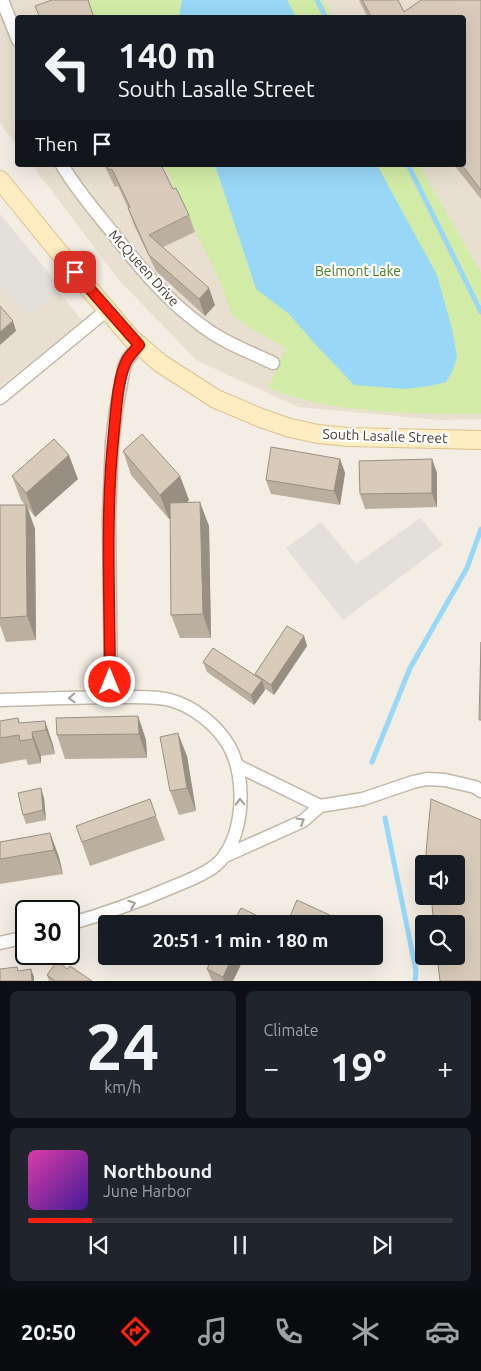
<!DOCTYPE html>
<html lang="en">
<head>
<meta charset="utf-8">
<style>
	:root { --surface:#171b24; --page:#20242c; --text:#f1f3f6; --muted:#9ea1a6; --line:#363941; --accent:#ff210e }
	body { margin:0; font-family:Ubuntu,sans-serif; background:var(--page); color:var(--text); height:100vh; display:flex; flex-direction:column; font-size:19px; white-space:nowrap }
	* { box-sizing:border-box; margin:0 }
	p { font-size:16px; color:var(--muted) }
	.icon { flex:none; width:28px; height:28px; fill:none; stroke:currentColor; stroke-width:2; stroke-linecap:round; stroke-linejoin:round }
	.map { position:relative; height:981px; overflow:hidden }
	.sheet { display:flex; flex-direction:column; gap:10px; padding:10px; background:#0d0f14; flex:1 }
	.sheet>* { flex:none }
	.hud { position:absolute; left:15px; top:15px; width:451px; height:152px; border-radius:5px; box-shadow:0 5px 20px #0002; background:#171b24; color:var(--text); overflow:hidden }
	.controls { position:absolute; left:415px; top:855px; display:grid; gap:10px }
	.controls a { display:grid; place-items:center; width:50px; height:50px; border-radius:5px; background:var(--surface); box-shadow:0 5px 20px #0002; font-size:25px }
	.speed { position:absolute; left:15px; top:900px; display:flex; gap:10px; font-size:25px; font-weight:700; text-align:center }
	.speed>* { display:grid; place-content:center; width:65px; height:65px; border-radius:50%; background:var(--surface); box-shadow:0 5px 20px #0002; line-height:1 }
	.speed .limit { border:2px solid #111; border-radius:8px; background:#fff; color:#111 }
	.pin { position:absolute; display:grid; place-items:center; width:42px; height:42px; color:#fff; margin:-21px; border-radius:10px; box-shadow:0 2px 8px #0006 }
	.me { position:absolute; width:55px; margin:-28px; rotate:0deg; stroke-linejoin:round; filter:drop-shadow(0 0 4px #0008) }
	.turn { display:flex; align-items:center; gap:18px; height:105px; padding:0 20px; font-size:22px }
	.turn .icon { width:65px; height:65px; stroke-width:2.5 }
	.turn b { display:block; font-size:35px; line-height:42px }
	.then { display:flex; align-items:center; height:48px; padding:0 20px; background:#0003; gap:10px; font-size:19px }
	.big { font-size:38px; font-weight:700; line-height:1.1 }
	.sheet .card { flex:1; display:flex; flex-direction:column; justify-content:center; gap:8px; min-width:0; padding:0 18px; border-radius:8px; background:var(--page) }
	.sheet .dial { align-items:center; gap:0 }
	.dial b { font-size:65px; line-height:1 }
	.song { display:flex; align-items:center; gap:15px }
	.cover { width:60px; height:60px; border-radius:8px; background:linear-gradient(135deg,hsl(320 70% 55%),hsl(260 70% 35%)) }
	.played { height:5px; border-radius:2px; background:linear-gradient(90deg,var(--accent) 15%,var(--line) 15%) }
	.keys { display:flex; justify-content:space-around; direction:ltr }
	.heat { display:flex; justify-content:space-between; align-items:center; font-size:28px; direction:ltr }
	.sheet .tiles { flex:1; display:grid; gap:10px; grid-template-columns:1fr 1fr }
	.card:last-child { grid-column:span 2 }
	.trip { position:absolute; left:98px; top:915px; width:285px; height:50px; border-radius:5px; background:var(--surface); box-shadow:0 5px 20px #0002; font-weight:700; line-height:50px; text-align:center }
	.tab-bar { display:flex; height:80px; justify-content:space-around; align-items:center; background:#090b0e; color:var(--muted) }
	.tab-bar .icon { width:35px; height:35px }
	.tab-bar .on { color:var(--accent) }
	.tab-bar b { font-size:22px; color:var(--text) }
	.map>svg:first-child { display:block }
</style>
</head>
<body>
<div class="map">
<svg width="481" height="981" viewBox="0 0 481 981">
	<rect width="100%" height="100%" fill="#f3ede3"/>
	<path fill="#e8dfd0" d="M0,0H481V419L439,420L298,407L196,360L119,280L32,165H464V18H18L17,146L0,123Z
		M0,223L83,321L0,387Z"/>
	<path fill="#d2eca7" d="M87,0H323L333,17H94Z
		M164,165H419L481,273V414C413,414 331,414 268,388L286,348L252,329L232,315L220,282Z"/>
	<path fill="#e3e0dc" d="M0,214L62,289L28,316L0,283Z
		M420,518L443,545L343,620L286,548L321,522L356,564Z"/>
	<path fill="#98d7f7" d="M182,0H287L296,17H179Z
		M215,165H377L437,275L452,329L457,356L453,370L446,382L430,386L406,389L354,385L317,346L289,314L256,289Z"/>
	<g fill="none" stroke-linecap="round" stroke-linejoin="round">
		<path stroke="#98d7f7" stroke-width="5" d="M317,0L326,18
			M408,165L481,312
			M372,762L410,668L467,568L481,529
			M385,818L416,971L415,981"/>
		<g stroke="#c3b7a8" stroke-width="15">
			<path id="street" d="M2,0L18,40
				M62,165C76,189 95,211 112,232C140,268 168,302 205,328C225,343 250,352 273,363
				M0,398L107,310
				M111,697L109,516L112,443L116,411L124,367L128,359L139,345
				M0,700C40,699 81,697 121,697C137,697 155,696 170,700C193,706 217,725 229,746C247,777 245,840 216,865C204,875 189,880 175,886C140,901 105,914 69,924
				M238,766L320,806
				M225,856L303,821L320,806L363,799L413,782L427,779L445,780L475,787L481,791
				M0,943L26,937"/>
		</g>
		<g stroke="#dbc28f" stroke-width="20">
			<path id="secondary" d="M0,180L75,272L131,338L160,363L216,399L261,418L290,428L318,434L348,437L481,440"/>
		</g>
		<use href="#street" stroke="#fff" stroke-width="12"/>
		<use href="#secondary" stroke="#ffecc1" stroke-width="18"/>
	</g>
	<path fill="#bbafa0" d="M359,0H398L404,12L481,0V199L454,165H464V18H368Z
		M104,165H161L173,189L189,215L195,232L163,247L215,305L205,316L156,271L134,225L128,208L118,186L115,187Z
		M123,451L180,476L189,500L186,503L209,526L211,638H180L171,615V517L169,519L131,475Z
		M340,459L345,473L340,505L271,494L266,480Z
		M432,459L437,473V507L365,509L360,494Z
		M12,476L78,479L35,517L28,508L35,529L36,640L6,642L0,625V505H25L21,500Z
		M304,636L307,646L274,695L264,688L265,690L254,705L207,672L203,662L256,676L255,674Z
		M138,716L146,740L147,758L65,759L57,735Z
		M18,718L20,723L45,721L53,745L55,754L41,756V763L28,765L26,759L0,764V721Z
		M187,756L196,811L179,815L170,791Z
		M44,798L46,820L26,824L23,815Z
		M156,816L165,840L90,866L76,826Z
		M50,833L59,857L63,874L0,884V842Z
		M289,919L347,924H290Z
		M245,956L233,981H212L207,969Z
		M67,969L92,981H49L47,975Z"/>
	<path fill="#988e82" d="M209,288L215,305L205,316L199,299Z
		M13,321L16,331L0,345V332Z
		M69,455L78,479L35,517L26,493Z
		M340,459L345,473L340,505L334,491Z
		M432,459L437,473V507L432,493Z
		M180,476L189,500L169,519L160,495Z
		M200,502L209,526L211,638L203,614Z
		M26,505L35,529L36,640L27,616Z
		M304,636L307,646L274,695L271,685Z
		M262,680L265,690L254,705L251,695Z
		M138,716L146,740L147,758L139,734Z
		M45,721L53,745L55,754L46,730Z
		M32,732L41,756V763L33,739Z
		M178,733L187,756L196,811L187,788Z
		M41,788L44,798L46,820L43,810Z
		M50,833L59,857L63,874L54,850Z
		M256,915L259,924H252Z
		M233,956H245L233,981H224L223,977Z
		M31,969L34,977V981H32Z"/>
	<path fill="#d9cbba" stroke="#988e82" d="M52,0H88L94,18H40L35,6Z
		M362,0H398L404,12L421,0H481V190L462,165H464V18H372Z
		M106,165H161L173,189L176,188L189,215L149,235L209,288L199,299L149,255L128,208L130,207L112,169L109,170Z
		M0,306L13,321L0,332Z
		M142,434L180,476L160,495L123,451Z
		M54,439L69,455L26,493L12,476Z
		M271,447L340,459L334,491L266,480Z
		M432,459V493L360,494L359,461Z
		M200,502L203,614L171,615L170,503Z
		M0,505H26L27,616L0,618Z
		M287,626L304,636L271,685L255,674Z
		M481,642V720H479Z
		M213,648L262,680L251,695L203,662Z
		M138,716L139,734L57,735L56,718Z
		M18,718L19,723L45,721L46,730L32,732L33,739L20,741L19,735L0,738V721Z
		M178,733L187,788L170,791L160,737Z
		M41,788L43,810L23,815L18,793Z
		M150,799L156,816L82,842L76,826Z
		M431,799L481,820V981H440L437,956H456V924H434L431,896H456V864H427L426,853Z
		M50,833L54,850L0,859V842Z
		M297,900L347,923L346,924H299L289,919Z
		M241,908L256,915L252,924H229L232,918L235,919Z
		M213,956H233L223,977L207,969Z
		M57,961L67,969L70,966L92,981H55L47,975Z
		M17,967L18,971L31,969L32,981H0V969Z"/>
	<defs><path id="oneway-chevron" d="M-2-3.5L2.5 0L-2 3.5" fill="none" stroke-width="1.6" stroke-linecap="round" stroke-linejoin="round" transform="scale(1.25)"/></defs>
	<g stroke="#a29e98">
		<use href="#oneway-chevron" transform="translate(72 698) rotate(178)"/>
		<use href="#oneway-chevron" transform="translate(240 802) rotate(-92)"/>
		<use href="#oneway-chevron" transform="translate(301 821) rotate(-31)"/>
		<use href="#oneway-chevron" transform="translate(132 904) rotate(-21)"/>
	</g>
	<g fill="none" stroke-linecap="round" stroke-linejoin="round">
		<g stroke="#a61509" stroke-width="12">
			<path id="route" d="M75,272L139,345C135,350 130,355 127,360C118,377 116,411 114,431C105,514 110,598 110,682"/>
		</g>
		<use href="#route" stroke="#ff210e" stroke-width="9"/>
	</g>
	<g text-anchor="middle" stroke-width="4.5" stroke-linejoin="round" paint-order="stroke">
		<g font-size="14" fill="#463d32" stroke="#fff">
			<text transform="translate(144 268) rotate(48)" y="5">McQueen Drive</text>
			<text transform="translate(385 436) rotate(2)" y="5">South Lasalle Street</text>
		</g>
		<g font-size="14" fill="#4a7d20" stroke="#fff">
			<text x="358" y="276">Belmont Lake</text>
		</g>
	</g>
</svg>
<div class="controls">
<a><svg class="icon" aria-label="sound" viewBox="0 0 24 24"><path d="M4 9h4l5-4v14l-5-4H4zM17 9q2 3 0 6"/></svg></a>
<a><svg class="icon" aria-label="search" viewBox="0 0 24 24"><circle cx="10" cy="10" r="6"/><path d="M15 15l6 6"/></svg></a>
</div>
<div class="speed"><div class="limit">30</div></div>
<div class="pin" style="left:75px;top:272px;background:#d93025"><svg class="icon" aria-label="arrive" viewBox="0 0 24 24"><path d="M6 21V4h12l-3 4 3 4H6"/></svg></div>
<svg class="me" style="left:110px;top:682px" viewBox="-20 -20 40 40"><circle r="17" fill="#ff210e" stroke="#fff" stroke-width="3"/><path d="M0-11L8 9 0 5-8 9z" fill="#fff"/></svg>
<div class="trip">20:51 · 1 min · 180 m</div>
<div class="hud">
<div class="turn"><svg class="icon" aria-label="left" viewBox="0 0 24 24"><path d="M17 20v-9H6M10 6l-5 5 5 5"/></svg><div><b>140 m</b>South Lasalle Street</div></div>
<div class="then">Then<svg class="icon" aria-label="arrive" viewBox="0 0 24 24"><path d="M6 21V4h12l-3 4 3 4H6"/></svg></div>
</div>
</div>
<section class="sheet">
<div class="tiles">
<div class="card dial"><b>24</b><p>km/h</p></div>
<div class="card"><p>Climate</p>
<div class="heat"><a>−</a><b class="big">19°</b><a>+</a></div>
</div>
<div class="card">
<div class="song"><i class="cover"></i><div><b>Northbound</b><p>June Harbor</p></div></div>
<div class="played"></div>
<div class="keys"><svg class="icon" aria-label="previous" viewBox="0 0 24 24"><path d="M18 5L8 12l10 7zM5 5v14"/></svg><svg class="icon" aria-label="pause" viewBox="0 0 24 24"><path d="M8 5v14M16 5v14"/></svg><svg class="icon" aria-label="next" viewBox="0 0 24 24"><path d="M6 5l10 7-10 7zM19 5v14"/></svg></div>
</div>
</div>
</section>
<nav class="tab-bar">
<b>20:50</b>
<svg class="icon on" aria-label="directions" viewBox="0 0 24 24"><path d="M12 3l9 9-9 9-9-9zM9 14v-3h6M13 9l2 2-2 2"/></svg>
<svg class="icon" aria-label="music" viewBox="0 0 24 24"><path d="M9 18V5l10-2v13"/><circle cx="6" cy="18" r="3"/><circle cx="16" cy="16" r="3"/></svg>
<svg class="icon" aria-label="phone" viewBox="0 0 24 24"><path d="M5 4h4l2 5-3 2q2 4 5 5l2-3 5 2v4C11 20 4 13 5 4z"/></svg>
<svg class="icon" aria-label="climate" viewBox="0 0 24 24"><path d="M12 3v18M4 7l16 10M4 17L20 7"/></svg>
<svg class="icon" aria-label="car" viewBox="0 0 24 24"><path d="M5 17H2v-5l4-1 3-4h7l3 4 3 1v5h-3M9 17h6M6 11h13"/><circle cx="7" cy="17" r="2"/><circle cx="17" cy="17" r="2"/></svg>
</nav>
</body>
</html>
